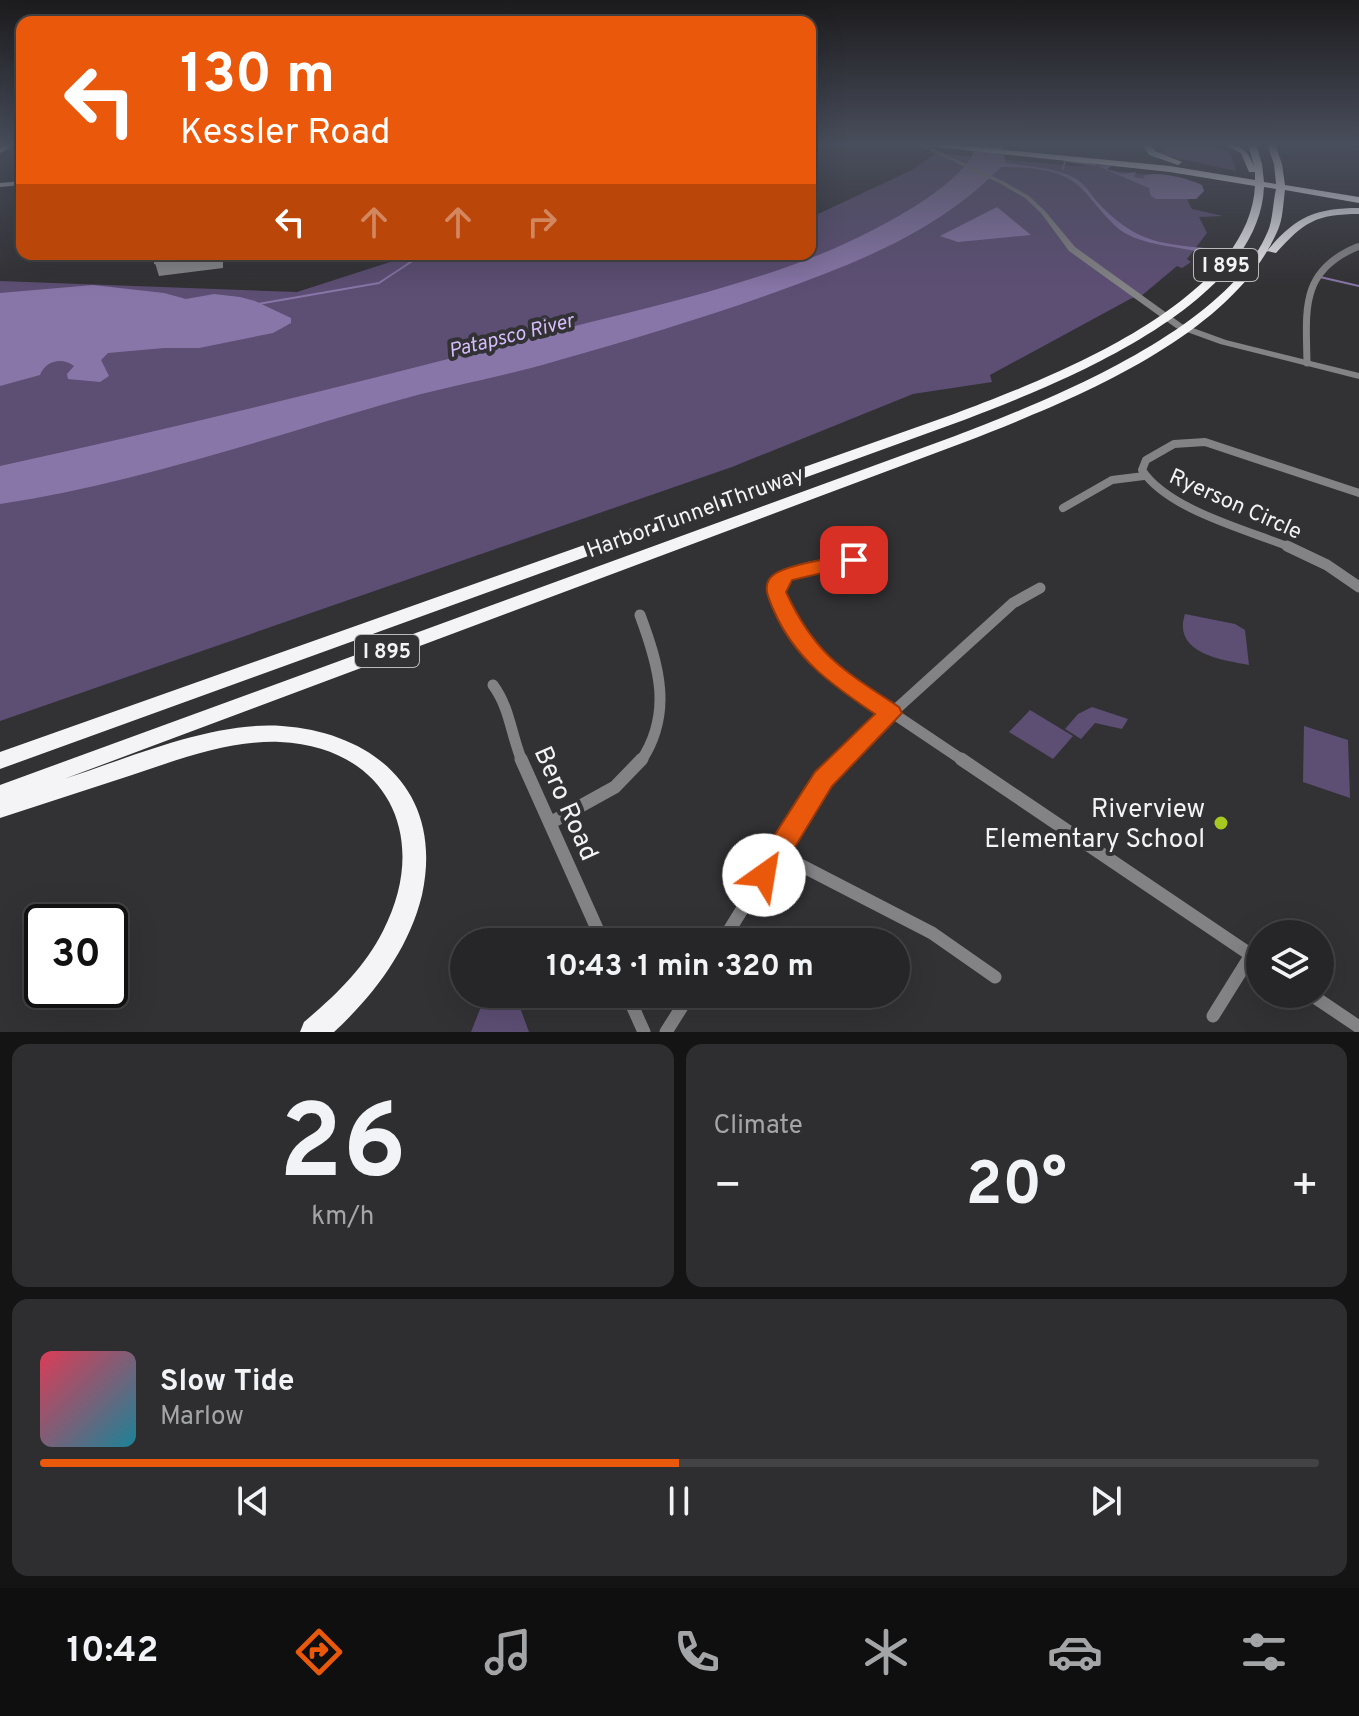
<!DOCTYPE html>
<html lang="en">
<head>
<meta charset="utf-8">
<style>
	:root { --surface:#262527; --page:#2e2d2f; --text:#f1f3f6; --muted:#a4a5a7; --line:#424244; --accent:#ea580c }
	body { margin:0; font-family:Overpass,sans-serif; background:var(--page); color:var(--text); height:100vh; display:flex; flex-direction:column; font-size:30px; white-space:nowrap }
	* { box-sizing:border-box; margin:0 }
	p { font-size:26px; color:var(--muted) }
	.icon { flex:none; width:44px; height:44px; fill:none; stroke:currentColor; stroke-width:2; stroke-linecap:round; stroke-linejoin:round }
	.map { position:relative; height:1032px; overflow:hidden }
	.panel { display:flex; flex-direction:column; gap:12px; padding:12px; background:#151415; flex:1 }
	.panel>* { flex:none }
	.banner { position:absolute; left:16px; top:16px; width:800px; height:244px; border-radius:16px; box-shadow:0 8px 32px #0002,0 0 0 2px var(--line); background:#ea580c; color:#fff; overflow:hidden }
	.fabs { position:absolute; left:1246px; top:920px; display:grid; gap:16px }
	.fabs a { display:grid; place-items:center; width:88px; height:88px; border-radius:50%; background:var(--surface); box-shadow:0 8px 32px #0002,0 0 0 2px var(--line); font-size:40px }
	.speed { position:absolute; left:24px; top:904px; display:flex; gap:16px; font-size:40px; font-weight:700; text-align:center }
	.speed>* { display:grid; place-content:center; width:104px; height:104px; border-radius:50%; background:var(--surface); box-shadow:0 8px 32px #0002,0 0 0 2px var(--line); line-height:1 }
	.speed .limit { border:4px solid #111; border-radius:12px; background:#fff; color:#111 }
	.pin { position:absolute; display:grid; place-items:center; width:68px; height:68px; color:#fff; margin:-34px; border-radius:16px; box-shadow:0 4px 12px #0006 }
	.me { position:absolute; width:88px; margin:-44px; rotate:32deg; stroke-linejoin:round; filter:drop-shadow(0 0 6px #0008) }
	.turn { display:flex; align-items:center; gap:28px; height:168px; padding:0 32px; font-size:36px }
	.turn .icon { width:104px; height:104px; stroke-width:2.5 }
	.turn b { display:block; font-size:56px; line-height:68px }
	.lanes { display:flex; align-items:center; height:76px; padding:0 32px; background:#0003; justify-content:center; gap:40px; direction:ltr }
	.lanes .off { opacity:.35 }
	.big { font-size:60px; font-weight:700; line-height:1.1 }
	.panel .widget { flex:1; display:flex; flex-direction:column; justify-content:center; gap:12px; min-width:0; padding:0 28px; border-radius:16px; background:var(--page) }
	.panel .dial { align-items:center; gap:0 }
	.dial b { font-size:104px; line-height:1 }
	.song { display:flex; align-items:center; gap:24px }
	.cover { width:96px; height:96px; border-radius:12px; background:linear-gradient(135deg,hsl(350 70% 55%),hsl(190 70% 35%)) }
	.played { height:8px; border-radius:4px; background:linear-gradient(90deg,var(--accent) 50%,var(--line) 50%) }
	.keys { display:flex; justify-content:space-around; direction:ltr }
	.heat { display:flex; justify-content:space-between; align-items:center; font-size:44px; direction:ltr }
	.panel .tiles { flex:1; display:grid; gap:12px; grid-template-columns:1fr 1fr }
	.widget:last-child { grid-column:span 2 }
	.trip { position:absolute; left:450px; top:928px; width:460px; height:80px; border-radius:40px; background:var(--surface); box-shadow:0 8px 32px #0002,0 0 0 2px var(--line); font-weight:700; line-height:80px; text-align:center }
	.tab-bar { display:flex; height:128px; justify-content:space-around; align-items:center; background:#0f0f10; color:var(--muted) }
	.tab-bar .icon { width:56px; height:56px }
	.tab-bar .current { color:var(--accent) }
	.tab-bar b { font-size:36px; color:var(--text) }
	.map>svg:first-child { display:block }
</style>
</head>
<body>
<div class="map">
<svg width="1359" height="1032" viewBox="0 0 1359 1032">
	<rect width="100%" height="100%" fill="#323134"/>
	<path fill="#5d4e74" d="M1167,144H1209L1230,153L1236,171L1159,154Z
		M936,153L1073,166L1095,165L1107,170L1187,179L1188,202L1192,209L1223,216L1199,217L1207,233L1187,259L1191,262L1182,268L1177,266L1140,297L1132,298L990,375L992,382L913,394L732,467L0,721V281L297,292L415,254H810V214L816,215L912,170Z
		M1185,614L1235,624L1245,630L1249,665C1221,660 1172,653 1185,614Z
		M1092,707L1128,719L1122,729L1095,723L1081,739L1065,729L1078,714Z
		M1030,710L1073,736L1053,759L1009,732Z
		M1304,726L1348,740L1350,798L1303,782Z
		M486,994H515L529,1032H471Z"/>
	<path fill="#8976a9" d="M976,144H1003L1005,163C1025,166 1052,167 1071,176C1086,183 1090,195 1101,206C1135,240 1157,244 1205,248L1211,252L1204,253C1178,246 1143,246 1120,230C1105,218 1095,202 1082,189C1062,168 1028,167 1001,167C937,232 859,262 776,292C704,318 630,340 556,361C502,377 446,386 392,402C263,439 133,484 0,504V466C180,427 358,383 536,336C635,310 739,289 833,249C868,234 970,184 976,144Z
		M1095,165L1111,166L1107,169L1122,174L1136,172L1134,177L1145,179L1143,176C1157,170 1187,178 1202,185L1204,191L1196,199H1156L1151,196L1149,188Z
		M997,207L1031,235L958,242L940,236Z
		M93,285L164,293L186,299L214,294L240,297L255,301L291,318V323L273,333L199,348H164L108,353L101,360L109,376L100,382L68,379L67,374L74,366C62,357 46,360 40,375L0,386V293Z"/>
	<g fill="none" stroke-linecap="round" stroke-linejoin="round">
		<path stroke="#8976a9" stroke-width="2" d="M1063,169L1065,161L1095,165
			M1320,277L1359,286
			M258,304L379,283L423,254"/>
		<path stroke="#838284" stroke-width="5" d="M1352,249L1359,246"/>
		<path stroke="#838284" stroke-width="7" d="M1307,363C1306,309 1300,271 1357,247"/>
		<path stroke="#838284" stroke-width="8" d="M1063,508L1112,480L1144,476
			M1292,548C1248,530 1168,510 1142,470L1146,460L1174,444L1205,442L1359,493"/>
		<path stroke="#838284" stroke-width="11" d="M1287,546L1327,565L1359,587
			M854,560C827,565 794,564 775,586L792,627L821,665L964,761
			M640,615C659,666 673,713 641,761
			M493,685C510,708 511,735 522,761
			M839,761L1013,603L1040,588"/>
		<path stroke="#838284" stroke-width="13" d="M521,759L603,942
			M961,759L1260,961
			M550,823L615,787L642,759
			M777,853L932,933L995,977
			M722,942L812,796L841,759
			M627,994L644,1032
			M1310,994L1359,1027
			M1213,1016L1251,955
			M666,1032L690,994"/>
		<path fill="#838284" fill-rule="evenodd" d="M916,144H924L1003,181L1029,196L1045,211L1075,247L1182,324L1226,340L1359,373V379L1220,344L1176,328L1069,251L1041,213L1025,198L999,183Z"/>
		<path fill="#b1b0b2" fill-rule="evenodd" d="M22,181V185L0,187V183Z"/>
		<path fill="#f4f3f6" fill-rule="evenodd" d="M6,144H17L0,153V148Z
			M909,144H943L1170,166L1255,180V172H1249L1241,153L1223,144C1241,144 1247,150 1254,166L1248,144H1256L1262,164L1264,182L1276,184L1274,164L1267,144H1275L1282,164L1285,185L1359,197V203L1285,190C1283,204 1283,220 1277,232C1230,339 1067,402 965,442L64,779C129,758 212,721 282,726C377,733 444,794 422,895C409,949 374,995 334,1032H300L304,1022C335,996 365,967 383,931C431,838 388,747 280,742C229,740 180,759 132,775C88,789 44,804 0,818V785L955,436C1049,400 1227,330 1268,231C1273,219 1273,202 1276,189L1264,187C1259,306 1058,384 964,420L0,769V752L954,414C1047,379 1249,303 1255,186L1170,172Z
			M1142,144H1150L1155,151L1182,162L1178,165L1149,155Z
			M1359,208V214C1316,214 1304,222 1276,253L1267,251C1295,217 1315,208 1359,208Z"/>
	</g>
	<path fill="#8b8b8d" d="M223,254V268L159,276L155,263Z"/>
	<path fill="#c7c6c9" stroke="#8b8b8d" stroke-width="2" d="M156,254H219V255L155,263Z"/>
	<linearGradient id="sky" x2="0" y2="1"><stop stop-color="#1c1b1d"/><stop offset="0.5" stop-color="#494e5c"/><stop offset="1" stop-color="#494e5c" stop-opacity="0"/></linearGradient>
	<rect width="1359" height="289" fill="url(#sky)"/>
	<path fill="#ea580c" stroke="#983908" stroke-width="2" d="M854,554L863,560L860,564L792,580L786,592C815,655 843,670 899,707L902,713L832,786L773,883L764,887L754,883L750,875L754,867L815,772L875,714C832,685 795,659 774,611C769,599 762,587 771,577C783,564 836,558 854,554Z"/>
	<circle fill="#a6c821" stroke="#323134" stroke-width="3" cx="1221" cy="823" r="8"/>
	<g text-anchor="middle" stroke-width="8" stroke-linejoin="round" paint-order="stroke">
		<g fill="#323134" stroke="#b9b9ba" stroke-width="2">
			<rect x="1194" y="249" width="64" height="32" rx="6"/>
			<rect x="355" y="635" width="64" height="32" rx="6"/>
		</g>
		<g font-size="20" font-weight="bold" fill="#f3f3f4">
			<text x="1226" y="272">I 895</text>
			<text x="387" y="658">I 895</text>
		</g>
		<g font-size="20" font-style="italic" fill="#d4bdfa" stroke="#323134">
			<text transform="translate(511 335) rotate(-14)" y="7">Patapsco River</text>
		</g>
		<g font-size="22" fill="#f3f3f4" stroke="#323134">
			<text transform="translate(1236 503) rotate(24)" y="8">Ryerson Circle</text>
			<text transform="translate(695 511) rotate(-20)" y="8">Harbor Tunnel Thruway</text>
		</g>
		<g font-size="26" fill="#f3f3f4" stroke="#323134">
			<text transform="translate(567 803) rotate(66)" y="9">Bero Road</text>
		</g>
		<g font-size="26" fill="#f3f3f4" stroke="#323134" text-anchor="end">
			<text x="1205" y="817">Riverview<tspan x="1205" dy="30">Elementary School</tspan></text>
		</g>
	</g>
</svg>
<div class="fabs">
<a><svg class="icon" aria-label="layers" viewBox="0 0 24 24"><path d="M12 4l9 5-9 5-9-5zM3 14l9 5 9-5"/></svg></a>
</div>
<div class="speed"><div class="limit">30</div></div>
<div class="pin" style="left:854px;top:560px;background:#d93025"><svg class="icon" aria-label="arrive" viewBox="0 0 24 24"><path d="M6 21V4h12l-3 4 3 4H6"/></svg></div>
<svg class="me" style="left:764px;top:875px" viewBox="-20 -20 40 40"><circle r="19" fill="#fff"/><path d="M0-13L10 11 0 6-10 11z" fill="#ea580c"/></svg>
<div class="trip">10:43 · 1 min · 320 m</div>
<div class="banner">
<div class="turn"><svg class="icon" aria-label="left" viewBox="0 0 24 24"><path d="M17 20v-9H6M10 6l-5 5 5 5"/></svg><div><b>130 m</b>Kessler Road</div></div>
<div class="lanes"><svg class="icon" aria-label="left" viewBox="0 0 24 24"><path d="M17 20v-9H6M10 6l-5 5 5 5"/></svg><svg class="icon off" aria-label="ahead" viewBox="0 0 24 24"><path d="M12 20V5M6 11l6-6 6 6"/></svg><svg class="icon off" aria-label="ahead" viewBox="0 0 24 24"><path d="M12 20V5M6 11l6-6 6 6"/></svg><svg class="icon off" aria-label="right" viewBox="0 0 24 24"><path d="M7 20v-9h11M14 6l5 5-5 5"/></svg></div>
</div>
</div>
<section class="panel">
<div class="tiles">
<div class="widget dial"><b>26</b><p>km/h</p></div>
<div class="widget"><p>Climate</p>
<div class="heat"><a>−</a><b class="big">20°</b><a>+</a></div>
</div>
<div class="widget">
<div class="song"><i class="cover"></i><div><b>Slow Tide</b><p>Marlow</p></div></div>
<div class="played"></div>
<div class="keys"><svg class="icon" aria-label="previous" viewBox="0 0 24 24"><path d="M18 5L8 12l10 7zM5 5v14"/></svg><svg class="icon" aria-label="pause" viewBox="0 0 24 24"><path d="M8 5v14M16 5v14"/></svg><svg class="icon" aria-label="next" viewBox="0 0 24 24"><path d="M6 5l10 7-10 7zM19 5v14"/></svg></div>
</div>
</div>
</section>
<nav class="tab-bar">
<b>10:42</b>
<svg class="icon current" aria-label="directions" viewBox="0 0 24 24"><path d="M12 3l9 9-9 9-9-9zM9 14v-3h6M13 9l2 2-2 2"/></svg>
<svg class="icon" aria-label="music" viewBox="0 0 24 24"><path d="M9 18V5l10-2v13"/><circle cx="6" cy="18" r="3"/><circle cx="16" cy="16" r="3"/></svg>
<svg class="icon" aria-label="phone" viewBox="0 0 24 24"><path d="M5 4h4l2 5-3 2q2 4 5 5l2-3 5 2v4C11 20 4 13 5 4z"/></svg>
<svg class="icon" aria-label="climate" viewBox="0 0 24 24"><path d="M12 3v18M4 7l16 10M4 17L20 7"/></svg>
<svg class="icon" aria-label="car" viewBox="0 0 24 24"><path d="M5 17H2v-5l4-1 3-4h7l3 4 3 1v5h-3M9 17h6M6 11h13"/><circle cx="7" cy="17" r="2"/><circle cx="17" cy="17" r="2"/></svg>
<svg class="icon" aria-label="filters" viewBox="0 0 24 24"><path d="M4 7h16M4 17h16"/><circle cx="9" cy="7" r="2"/><circle cx="15" cy="17" r="2"/></svg>
</nav>
</body>
</html>
